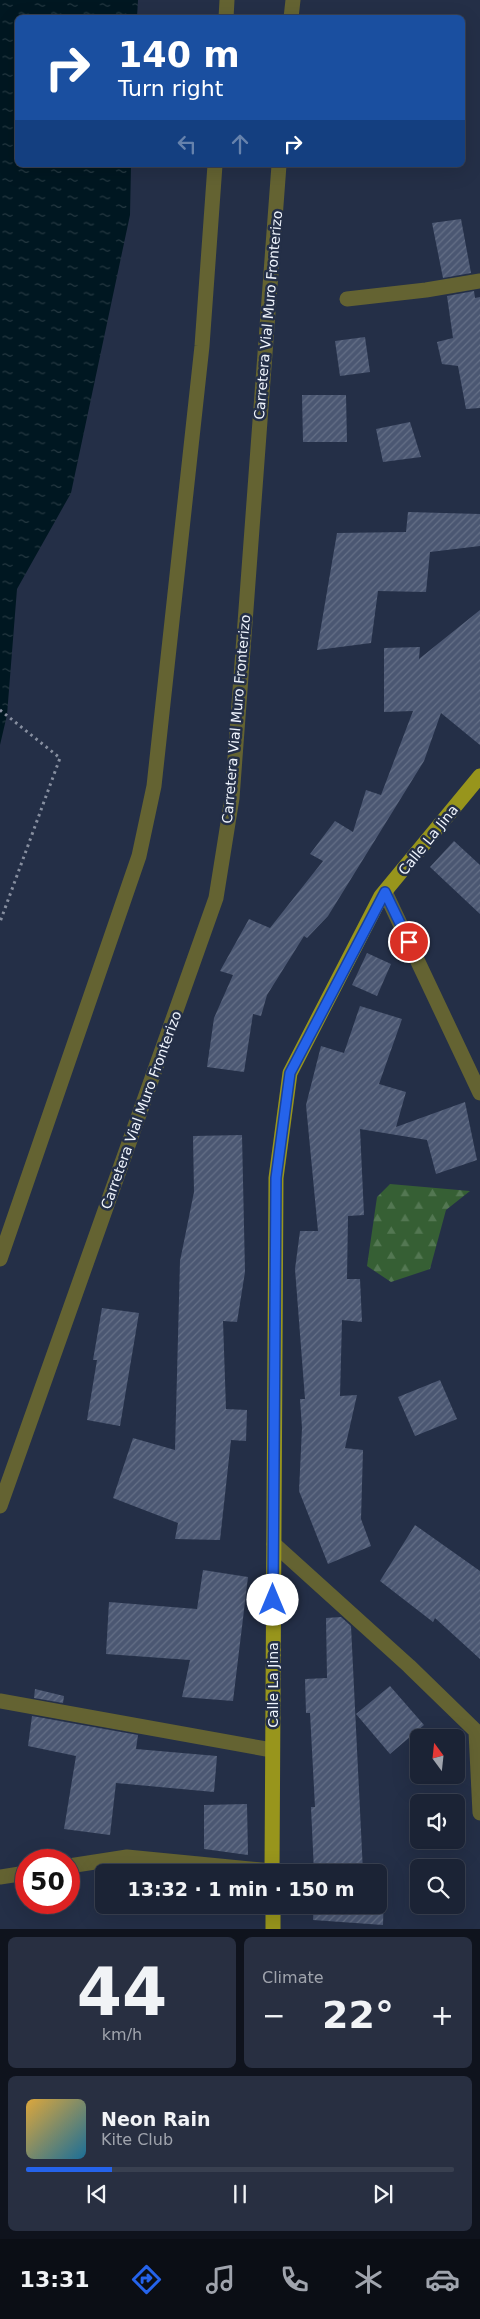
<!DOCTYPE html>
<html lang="en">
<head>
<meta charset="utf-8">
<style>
	:root { --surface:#1b2335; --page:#282f41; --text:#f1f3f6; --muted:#a0a4ad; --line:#394050; --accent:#2563eb }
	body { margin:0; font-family:"DejaVu Sans",sans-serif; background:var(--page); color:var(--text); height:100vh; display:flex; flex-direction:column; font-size:19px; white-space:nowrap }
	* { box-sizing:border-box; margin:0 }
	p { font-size:16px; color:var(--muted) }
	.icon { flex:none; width:28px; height:28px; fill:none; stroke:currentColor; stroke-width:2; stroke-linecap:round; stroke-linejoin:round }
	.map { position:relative; height:1929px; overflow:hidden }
	.side { display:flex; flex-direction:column; gap:8px; padding:8px; background:#0f131d; flex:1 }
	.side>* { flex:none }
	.guide { position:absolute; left:15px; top:15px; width:450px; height:152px; border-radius:8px; box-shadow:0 5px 20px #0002,0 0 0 1px var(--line); background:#1a4fa0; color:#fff; overflow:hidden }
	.needle { width:32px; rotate:345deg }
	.buttons { position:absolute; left:410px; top:1729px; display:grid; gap:10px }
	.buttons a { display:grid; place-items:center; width:55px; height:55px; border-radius:8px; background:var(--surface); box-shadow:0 5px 20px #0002,0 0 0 1px var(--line); font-size:25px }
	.speed { position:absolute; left:15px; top:1849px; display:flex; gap:10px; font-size:25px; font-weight:700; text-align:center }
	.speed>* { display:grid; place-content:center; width:65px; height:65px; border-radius:50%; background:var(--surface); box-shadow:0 5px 20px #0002,0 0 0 1px var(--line); line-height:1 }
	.speed .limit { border:8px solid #d22; background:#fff; color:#111 }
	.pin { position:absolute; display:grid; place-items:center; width:42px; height:42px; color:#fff; margin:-21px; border:2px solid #fff; border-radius:50%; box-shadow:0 1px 5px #0007 }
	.me { position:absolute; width:55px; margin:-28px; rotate:0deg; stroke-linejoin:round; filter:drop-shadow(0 0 4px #0008) }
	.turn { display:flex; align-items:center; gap:18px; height:105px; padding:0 20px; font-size:22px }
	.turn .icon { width:65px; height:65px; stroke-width:2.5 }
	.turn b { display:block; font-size:35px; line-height:42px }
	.lanes { display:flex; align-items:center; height:48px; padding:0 20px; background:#0003; justify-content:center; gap:25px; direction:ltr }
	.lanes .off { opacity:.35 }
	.big { font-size:38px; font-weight:600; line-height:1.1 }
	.side .card { flex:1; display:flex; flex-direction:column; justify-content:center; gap:8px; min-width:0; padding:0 18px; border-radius:8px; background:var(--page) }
	.side .dial { align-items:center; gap:0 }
	.dial b { font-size:65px; line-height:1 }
	.song { display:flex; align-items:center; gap:15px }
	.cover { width:60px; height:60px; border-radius:8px; background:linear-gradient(135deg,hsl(40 70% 55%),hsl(200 70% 35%)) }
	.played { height:5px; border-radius:2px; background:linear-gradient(90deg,var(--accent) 20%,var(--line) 20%) }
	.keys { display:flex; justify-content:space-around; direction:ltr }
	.heat { display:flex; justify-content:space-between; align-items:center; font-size:28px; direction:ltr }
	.side .tiles { flex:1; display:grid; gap:8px; grid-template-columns:1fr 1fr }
	.card:last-child { grid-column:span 2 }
	.trip { position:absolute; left:95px; top:1864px; width:292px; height:50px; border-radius:8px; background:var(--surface); box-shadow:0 5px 20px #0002,0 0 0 1px var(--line); font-weight:600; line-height:50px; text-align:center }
	.tabs { display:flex; height:80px; justify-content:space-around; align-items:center; background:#0b0e15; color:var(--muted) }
	.tabs .icon { width:35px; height:35px }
	.tabs .on { color:var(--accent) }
	.tabs b { font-size:22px; color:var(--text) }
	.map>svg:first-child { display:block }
</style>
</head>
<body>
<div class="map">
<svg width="480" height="1929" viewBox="0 0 480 1929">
	<defs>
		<pattern id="forest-firs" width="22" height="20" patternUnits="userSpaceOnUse" patternTransform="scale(1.25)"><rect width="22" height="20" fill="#365f34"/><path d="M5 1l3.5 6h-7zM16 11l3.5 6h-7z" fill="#537752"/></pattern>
		<pattern id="water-ripples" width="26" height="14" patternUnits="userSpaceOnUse" patternTransform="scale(1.25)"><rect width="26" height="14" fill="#001721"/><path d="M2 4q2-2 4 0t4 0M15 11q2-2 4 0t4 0" fill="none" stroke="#263942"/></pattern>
		<pattern id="building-hatch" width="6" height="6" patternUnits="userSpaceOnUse" patternTransform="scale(1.25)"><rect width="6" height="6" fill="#4b5772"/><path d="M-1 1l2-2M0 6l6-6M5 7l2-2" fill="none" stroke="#657087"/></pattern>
	</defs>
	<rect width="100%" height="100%" fill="#242f47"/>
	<path fill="url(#forest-firs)" d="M390,1184L470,1191L446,1210L430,1269L391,1282L367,1266L377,1197Z"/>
	<path fill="url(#water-ripples)" d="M0,0H138L137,17L18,18V165H131L130,215L71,493L17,589L7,715L0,745Z"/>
	<path fill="url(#building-hatch)" d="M461,219L471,273L443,278L432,223Z
		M474,291L475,298L480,297V408L466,409L458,366L442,364L437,342L453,338L447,296Z
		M365,337L370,372L340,376L335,341Z
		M302,395H346L347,442H303Z
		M410,422L421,457L383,462L376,429Z
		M408,512L480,514V546L430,552L426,592L378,591L371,643L317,650L337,533L406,532Z
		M480,610V745L441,713L424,761L328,916L307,938L304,936L267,995L261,1016L253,1014L244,1072L207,1067L214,1018L233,975L220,971L249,919L270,928L323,861L310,854L335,821L353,832L366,790L381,795L413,711L384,712V648L420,647L419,659Z
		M454,841L480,865V914L430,867Z
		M367,953L391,964L377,996L352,985Z
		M360,1006L402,1019L379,1084L406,1092L396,1127L465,1102L477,1160L436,1174L427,1140L360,1129L364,1215L348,1216L347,1279H360L362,1322L342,1320L340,1396L357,1395L345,1448L363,1450L361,1519L371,1546L328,1564L299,1491L302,1428L300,1399H305L295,1269L300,1231H318L306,1105L321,1046L344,1053Z
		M242,1135L245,1272L237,1322L223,1321L226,1409L247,1410L246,1441L231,1440L220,1540L175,1539L178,1523L113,1498L133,1438L175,1450L180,1261L194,1192L193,1136Z
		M102,1308L139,1313L120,1426L87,1420L97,1360H93Z
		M440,1380L457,1419L415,1436L398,1397Z
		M415,1525L480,1571V1659L435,1618L433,1622L380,1581Z
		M203,1570L248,1577L233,1701L182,1697L190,1660L106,1654L109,1602L197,1609Z
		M341,1617L351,1626L363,1872H314L311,1807H315L310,1713H306L305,1679L327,1678L326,1618Z
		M390,1686L424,1725L390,1754L356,1714Z
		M35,1689L64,1696L63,1703L34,1698Z
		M32,1716L138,1735L136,1749L217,1756L214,1792L116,1783L110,1835L64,1829L76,1756L28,1746Z
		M247,1804L248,1855L204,1849V1805Z
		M379,1889H384L383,1925L313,1920L314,1905H379Z"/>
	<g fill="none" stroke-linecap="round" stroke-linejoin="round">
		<path stroke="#878fa0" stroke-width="3" stroke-dasharray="2.5 4" stroke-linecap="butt" d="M0,710L60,758L0,922"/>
		<path stroke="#646332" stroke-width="15" d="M226,18L227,0
			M291,18L293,0
			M347,299L426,290L480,281
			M385,892L480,1093
			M0,1259L139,856L154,786L202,346L215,165
			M0,1506L216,898L232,798L279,165
			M274,1544L409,1666L480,1735
			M0,1701L272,1750
			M476,1732L480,1813
			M69,1866L127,1857L272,1871
			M0,1877L26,1873"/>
		<path stroke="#98951c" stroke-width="15" d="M272,1872L276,1178L290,1073L381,896L480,776
			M273,1905V1929"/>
	</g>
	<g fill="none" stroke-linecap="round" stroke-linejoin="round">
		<g stroke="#184099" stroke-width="12">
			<path id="route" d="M273,1600L276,1178L290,1073L385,892L409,942"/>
		</g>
		<use href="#route" stroke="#2563eb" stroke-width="9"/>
	</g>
	<g text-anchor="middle" stroke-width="5" stroke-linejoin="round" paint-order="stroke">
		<g font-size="14" fill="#eff4fd" stroke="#242f47">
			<text transform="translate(268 315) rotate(-85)" y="5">Carretera Vial Muro Fronterizo</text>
			<text transform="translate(236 719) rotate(-85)" y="5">Carretera Vial Muro Fronterizo</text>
			<text transform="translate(428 840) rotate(-51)" y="5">Calle La Jina</text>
			<text transform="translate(141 1110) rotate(-70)" y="5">Carretera Vial Muro Fronterizo</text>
			<text transform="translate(273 1685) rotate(-90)" y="5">Calle La Jina</text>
		</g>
	</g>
</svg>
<div class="buttons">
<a><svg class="needle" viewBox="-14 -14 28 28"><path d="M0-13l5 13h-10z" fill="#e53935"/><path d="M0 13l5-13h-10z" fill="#a0a4ad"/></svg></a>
<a><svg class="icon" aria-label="sound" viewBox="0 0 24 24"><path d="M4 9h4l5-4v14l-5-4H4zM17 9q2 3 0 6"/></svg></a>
<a><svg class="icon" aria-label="search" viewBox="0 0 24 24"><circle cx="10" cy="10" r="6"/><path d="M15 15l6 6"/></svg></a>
</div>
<div class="speed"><div class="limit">50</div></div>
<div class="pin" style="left:409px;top:942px;background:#d93025"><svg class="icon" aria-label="arrive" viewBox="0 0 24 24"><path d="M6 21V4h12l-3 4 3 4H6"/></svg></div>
<svg class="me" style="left:273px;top:1600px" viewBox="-20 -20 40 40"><circle r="19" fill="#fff"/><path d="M0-13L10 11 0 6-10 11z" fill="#2563eb"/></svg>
<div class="trip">13:32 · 1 min · 150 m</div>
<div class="guide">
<div class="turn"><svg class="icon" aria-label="right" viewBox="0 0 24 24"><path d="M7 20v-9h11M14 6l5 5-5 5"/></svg><div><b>140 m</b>Turn right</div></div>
<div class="lanes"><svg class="icon off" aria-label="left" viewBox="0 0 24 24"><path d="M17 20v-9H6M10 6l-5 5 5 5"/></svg><svg class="icon off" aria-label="ahead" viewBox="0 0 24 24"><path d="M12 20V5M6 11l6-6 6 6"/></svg><svg class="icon" aria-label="right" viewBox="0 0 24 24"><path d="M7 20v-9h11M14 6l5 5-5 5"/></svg></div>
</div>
</div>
<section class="side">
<div class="tiles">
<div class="card dial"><b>44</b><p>km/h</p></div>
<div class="card"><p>Climate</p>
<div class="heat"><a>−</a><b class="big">22°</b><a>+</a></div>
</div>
<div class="card">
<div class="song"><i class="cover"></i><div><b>Neon Rain</b><p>Kite Club</p></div></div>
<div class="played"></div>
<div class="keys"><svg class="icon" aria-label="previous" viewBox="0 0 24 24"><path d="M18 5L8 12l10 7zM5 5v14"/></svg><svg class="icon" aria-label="pause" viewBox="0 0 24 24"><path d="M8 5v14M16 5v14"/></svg><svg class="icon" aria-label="next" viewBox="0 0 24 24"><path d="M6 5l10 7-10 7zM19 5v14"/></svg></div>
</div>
</div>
</section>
<nav class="tabs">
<b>13:31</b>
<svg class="icon on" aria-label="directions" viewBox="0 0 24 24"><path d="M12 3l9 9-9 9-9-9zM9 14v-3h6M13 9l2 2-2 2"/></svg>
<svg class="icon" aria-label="music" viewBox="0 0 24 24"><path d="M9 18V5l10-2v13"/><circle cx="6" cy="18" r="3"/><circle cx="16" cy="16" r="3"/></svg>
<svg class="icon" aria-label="phone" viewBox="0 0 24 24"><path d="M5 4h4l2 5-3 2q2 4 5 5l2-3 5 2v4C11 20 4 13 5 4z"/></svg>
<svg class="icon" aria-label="climate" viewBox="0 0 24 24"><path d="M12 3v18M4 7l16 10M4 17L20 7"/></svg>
<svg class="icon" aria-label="car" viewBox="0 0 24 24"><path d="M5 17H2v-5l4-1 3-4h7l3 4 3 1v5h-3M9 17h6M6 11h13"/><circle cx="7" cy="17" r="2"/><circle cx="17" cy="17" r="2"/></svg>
</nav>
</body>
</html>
